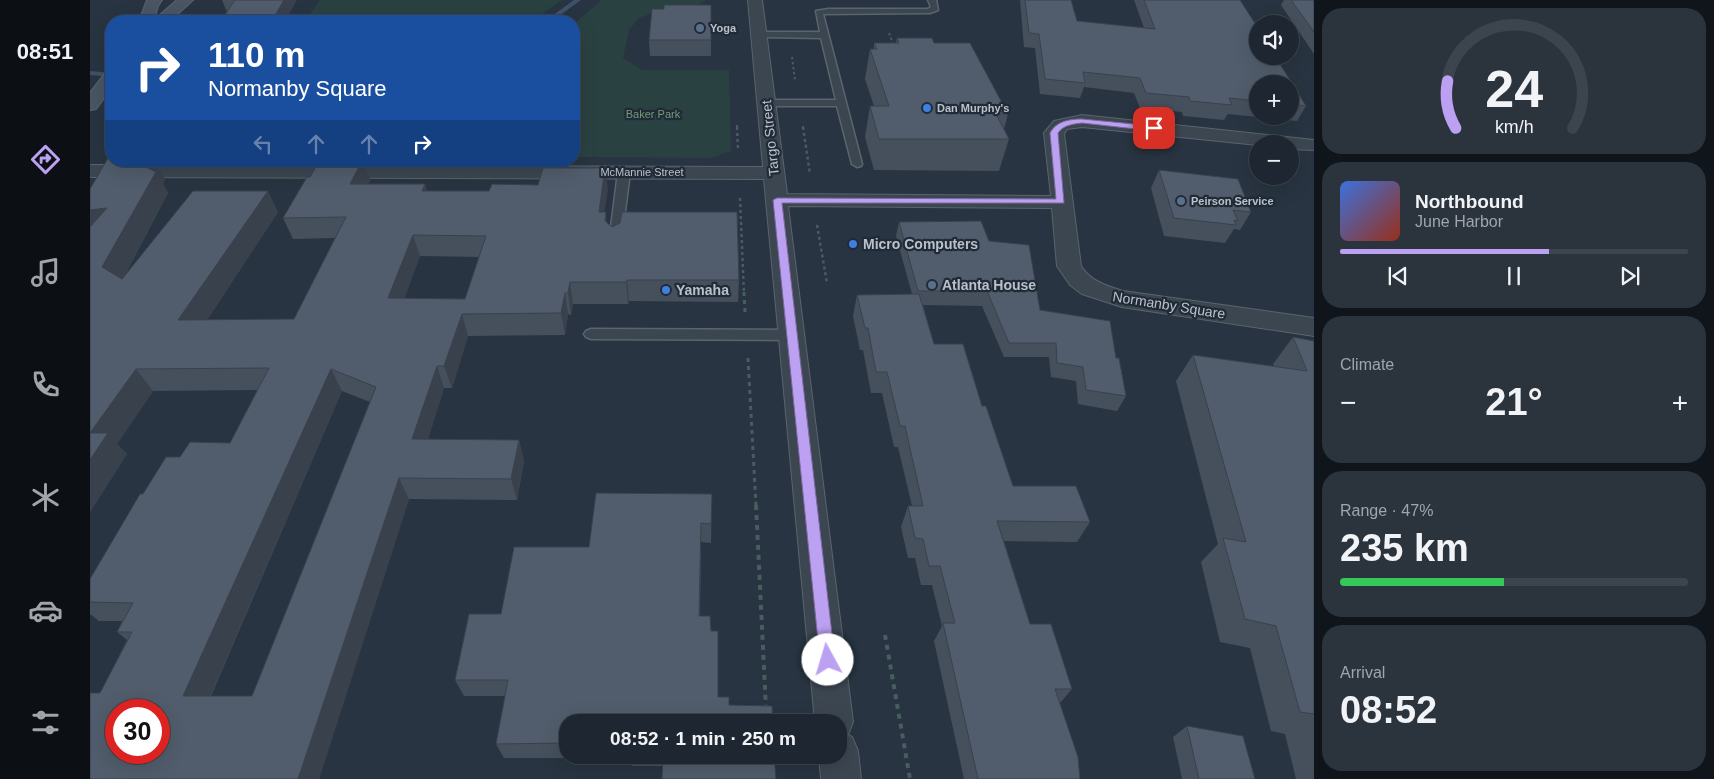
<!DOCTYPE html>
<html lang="en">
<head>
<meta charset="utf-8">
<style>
	:root { --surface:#1e2731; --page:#2b333d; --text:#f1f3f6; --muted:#a1a5ab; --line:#3c444d; --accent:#bca0f2 }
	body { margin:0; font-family:Helvetica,sans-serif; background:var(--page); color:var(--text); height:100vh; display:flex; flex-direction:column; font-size:19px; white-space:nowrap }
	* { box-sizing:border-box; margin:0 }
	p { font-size:16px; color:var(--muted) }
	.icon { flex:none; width:28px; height:28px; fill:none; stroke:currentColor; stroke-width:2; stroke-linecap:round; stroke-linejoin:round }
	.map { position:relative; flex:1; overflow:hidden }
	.panel { display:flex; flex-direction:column; gap:8px; padding:8px; background:#10151b; width:400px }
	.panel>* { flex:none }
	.hud { position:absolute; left:15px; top:15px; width:475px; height:152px; border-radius:20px; box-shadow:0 5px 20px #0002,0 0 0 1px var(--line); background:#1a4fa0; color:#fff; overflow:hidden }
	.buttons { position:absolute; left:1159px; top:15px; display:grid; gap:10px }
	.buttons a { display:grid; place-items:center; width:50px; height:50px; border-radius:50%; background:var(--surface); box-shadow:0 5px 20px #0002,0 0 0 1px var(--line); font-size:25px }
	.speed { position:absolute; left:15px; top:699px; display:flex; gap:10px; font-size:25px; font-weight:700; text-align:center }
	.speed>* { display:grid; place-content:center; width:65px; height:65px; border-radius:50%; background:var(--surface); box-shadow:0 5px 20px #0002,0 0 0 1px var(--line); line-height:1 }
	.speed .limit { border:8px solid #d22; background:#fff; color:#111 }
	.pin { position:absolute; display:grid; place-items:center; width:42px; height:42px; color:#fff; margin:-21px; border-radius:10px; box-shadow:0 2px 8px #0006 }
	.me { position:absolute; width:55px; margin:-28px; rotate:354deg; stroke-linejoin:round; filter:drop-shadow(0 0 4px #0008) }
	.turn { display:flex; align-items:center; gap:18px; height:105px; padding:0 20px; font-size:22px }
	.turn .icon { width:65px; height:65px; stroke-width:2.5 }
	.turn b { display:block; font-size:35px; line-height:42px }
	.lanes { display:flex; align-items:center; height:48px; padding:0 20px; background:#0003; justify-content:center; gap:25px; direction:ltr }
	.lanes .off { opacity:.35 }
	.big { font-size:38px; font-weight:800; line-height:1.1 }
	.panel .widget { flex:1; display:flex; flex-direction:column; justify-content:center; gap:8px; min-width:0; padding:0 18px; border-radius:20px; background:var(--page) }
	.panel .dial { align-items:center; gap:0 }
	.dial svg { height:130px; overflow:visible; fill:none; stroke:var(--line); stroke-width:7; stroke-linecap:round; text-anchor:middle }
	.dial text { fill:var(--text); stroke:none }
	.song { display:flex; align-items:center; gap:15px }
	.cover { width:60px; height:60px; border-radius:8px; background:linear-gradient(135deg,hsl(220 70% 55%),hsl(10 70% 35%)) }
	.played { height:5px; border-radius:2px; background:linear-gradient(90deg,var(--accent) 60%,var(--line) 60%) }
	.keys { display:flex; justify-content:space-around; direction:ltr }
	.heat { display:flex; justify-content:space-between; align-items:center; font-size:28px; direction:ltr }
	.charge { height:8px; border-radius:4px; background:linear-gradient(90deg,#34c759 47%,var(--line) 0) }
	.trip { position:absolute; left:469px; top:714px; width:288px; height:50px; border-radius:20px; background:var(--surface); box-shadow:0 5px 20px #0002,0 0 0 1px var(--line); font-weight:800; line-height:50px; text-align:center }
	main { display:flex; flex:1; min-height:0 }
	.tabs { display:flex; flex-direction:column; width:90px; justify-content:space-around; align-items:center; background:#0c1014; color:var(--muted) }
	.tabs .icon { width:35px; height:35px }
	.tabs .on { color:var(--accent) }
	.tabs b { font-size:22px; color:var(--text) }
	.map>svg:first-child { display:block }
</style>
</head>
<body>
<main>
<nav class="tabs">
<b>08:51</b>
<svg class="icon on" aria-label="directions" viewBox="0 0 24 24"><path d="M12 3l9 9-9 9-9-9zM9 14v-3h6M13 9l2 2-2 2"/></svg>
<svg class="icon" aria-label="music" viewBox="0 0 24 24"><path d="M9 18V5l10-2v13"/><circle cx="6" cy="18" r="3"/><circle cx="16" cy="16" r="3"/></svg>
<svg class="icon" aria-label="phone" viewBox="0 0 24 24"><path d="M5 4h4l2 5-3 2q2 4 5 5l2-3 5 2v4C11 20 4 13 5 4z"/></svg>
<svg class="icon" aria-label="climate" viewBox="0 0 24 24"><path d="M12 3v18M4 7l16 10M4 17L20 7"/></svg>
<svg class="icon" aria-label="car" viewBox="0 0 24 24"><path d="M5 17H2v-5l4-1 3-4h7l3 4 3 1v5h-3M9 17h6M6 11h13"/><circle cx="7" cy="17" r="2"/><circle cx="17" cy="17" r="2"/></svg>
<svg class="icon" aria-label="filters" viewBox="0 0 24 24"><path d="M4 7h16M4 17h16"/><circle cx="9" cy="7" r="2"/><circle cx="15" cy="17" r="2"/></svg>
</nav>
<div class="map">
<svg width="1224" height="779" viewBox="0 0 1224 779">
	<rect width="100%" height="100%" fill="#283441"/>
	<path fill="#2a4142" d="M230,0H472L442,21H215Z
		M511,0H616L607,6L574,9L549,18L539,30L533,58L552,70H639L641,151L622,158L484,157V24Z"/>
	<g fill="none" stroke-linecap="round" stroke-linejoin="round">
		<path fill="#3f5269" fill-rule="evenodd" d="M484,0H491L462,21H455Z
			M0,71L21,73V77L0,75Z"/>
		<g stroke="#5a646e" stroke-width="3">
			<path id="service" d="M838,0H846L848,10L840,13L733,14L772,164L771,166L767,167L762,164L747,106H677L672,103L677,100H746L731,38L669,37L666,36V32H730L726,11L738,9H838L841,7Z
				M534,169L540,172L531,243L525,247L519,243L528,172Z
				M501,329L703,330L708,332L710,335L708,338L703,340L501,339L496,337L494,334L496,331Z"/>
		</g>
		<g stroke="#5a646e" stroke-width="2">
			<path id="minor" d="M658,0H672L697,194L961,196L954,133L964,121L992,115L1224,140V150L1200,149V144H1168V145L992,127L977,129L974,134L991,266C1000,281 1017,286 1033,291L1224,318V336L1032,307L992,294L980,285L967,266L962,208L698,206L763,722L758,735L762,737L768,751L771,779H731L729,755H748V722H725L674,179L0,177V165L673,167Z"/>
		</g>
		<g stroke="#5a646e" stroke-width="2">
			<path id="secondary" d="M57,0H72L68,6L64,20L87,0H103L80,21H49Z
				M21,72V89L6,109L0,110V93L15,73Z"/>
		</g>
		<path stroke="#485d5f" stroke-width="2" stroke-dasharray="2.5 2.5" stroke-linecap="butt" d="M799,33L804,46
			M702,57L705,80
			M647,125V129
			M713,126V129"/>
		<path stroke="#485d5f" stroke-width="2.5" stroke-dasharray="3 3" stroke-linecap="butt" d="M647,127L648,149
			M713,127L720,174
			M650,198L654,294
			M727,225L737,283"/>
		<path stroke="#485d5f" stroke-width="3" stroke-dasharray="4 4" stroke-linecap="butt" d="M654,292L655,312
			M658,358L666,506"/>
		<path stroke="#485d5f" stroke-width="4" stroke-dasharray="5 5" stroke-linecap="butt" d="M666,505L676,709
			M795,635L820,779"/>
		<use href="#service" fill="#3c4651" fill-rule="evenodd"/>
		<use href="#minor" fill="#3c4651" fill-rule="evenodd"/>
		<use href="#secondary" fill="#4a5564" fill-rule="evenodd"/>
	</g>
	<path fill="#46505d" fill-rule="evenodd" d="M132,0H207L137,12Z
		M930,0H981L987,21L1054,28L1044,0H1150L1216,106L1207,121L1138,114L1134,120L1093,116L1092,112L1050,108L1044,93L994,87L990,98L950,94L945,48L934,47ZM1168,84H1200V116H1168Z
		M1194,0H1224V54L1191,5Z
		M574,9L621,40V56H560L559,40Z
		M807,38L844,43L918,114L914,129L919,139L909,171L784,170L775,137L780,106H784L775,79L780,49H784V43H806Z
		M21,161H85L83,163H66L75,179L73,184L78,193L33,279L188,212L117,320L204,319L245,238L203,239L193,218L220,177L229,161H284L283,164H275L280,180L278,184H335L337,191H399L518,189L514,212L517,224L522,227L649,280L648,302L539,301L538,304H483L481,315L478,314L475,335L378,336L362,388H354L338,439L429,440L434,461L427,500L319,499L229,779L10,693L37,640L27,632L32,621H9L0,614V579L53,494L90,457L140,443L168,390L63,391L27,444L37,454L0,512V189ZM330,256L389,257L375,299H314ZM252,391L280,402L162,696H121Z
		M1069,170L1161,212L1150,230L1144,229L1135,243L1074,236L1061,188Z
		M809,222L899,241L950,310L1026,358L1036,396L1027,411L988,404L986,381L961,377L959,357H914L892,306L833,305L844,344L892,406L923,486L1000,522L987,542L914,541L940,624L982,689L970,703L990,779H874L844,641L852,626L842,585H831L825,558H818L811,527L818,506H822L808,447H804L792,393H781L773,350H770L763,316L767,295L822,294L806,236Z
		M1203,337L1224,341V779H1206L1195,734L1181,731L1160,648L1130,642L1111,562L1128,544L1086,381L1103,355L1184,367L1183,364Z
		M622,494L621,543L611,542L610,616L478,722V755H684L573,766H542L541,758H414L406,744L415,696H374L365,680L411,614Z
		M1097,726L1165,779H1092L1083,737Z"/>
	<path fill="#39414c" d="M194,0H207L195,21H182Z
		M62,161H65L75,179L73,184L78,193L28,288L12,267Z
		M272,161H274L280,180L268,205L260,184Z
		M515,168L518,189L511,233L509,212Z
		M335,184L341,205L332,191Z
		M178,191L188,212L102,342L88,320Z
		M17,208L0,230V210Z
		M516,212L518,233L515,221Z
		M323,235L330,256L306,320L298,298Z
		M537,280L539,301L538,304L536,282Z
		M480,282L483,304L481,315L478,293Z
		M475,293L478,314L475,335L471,313Z
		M372,314L378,336L362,388L354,366Z
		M347,366L354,388L331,460L322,439Z
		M46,369L63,391L27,444L37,454L0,512V433Z
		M241,369L252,391L113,713L93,696Z
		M429,440L434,461L427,500L421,479Z
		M309,478L319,499L229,779H208Z"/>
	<path fill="#515d6c" stroke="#39414c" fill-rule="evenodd" d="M145,0H194L182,21H131Z
		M935,0H981L987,21L1065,29L1054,0H1150L1168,28V56H1185L1216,106L1200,104V84H1168V101L1139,98L1142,105L1100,101L1099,97L1056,93L1050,78L993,72L995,83L955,79L949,34L939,33Z
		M1201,0H1224V32Z
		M574,5H621V40H559L562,9H574Z
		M807,38H842L844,43H880L918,114H906L919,139H789L780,106H799L780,49H787L784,43H809Z
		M18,158H21V161H62L58,168L66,172L12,267L32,279L103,191H178L88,320L204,319L256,217L193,218L217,177H220L229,161H272L260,184H335L332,191H399L402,184L448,185L453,168H515L509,212H516L515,221L522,227L530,223L532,212H647L649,280H537L536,282H480L478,293H475L471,313L372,314L354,366H347L322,439L429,440L421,479L309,478L208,779H0V693H10L42,632H27L43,603L0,602V579L50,494H53L76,457H90L100,442L140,443L179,368L46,369L0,433H18L0,460V227L17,208L0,210V189ZM323,235L396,236L375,299L298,298ZM241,369L286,387L162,696H93ZM26,710H69V752H26Z
		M1069,170L1148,179L1161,212L1143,210L1148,221L1144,220L1146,225L1084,218Z
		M891,221L899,241L939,245L950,310L1020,321L1026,358H1029L1036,396L996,390L993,367L967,363L966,343H919L897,291H828L809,222Z
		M829,294L844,344H873L892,406H896L923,486H986L1000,522L907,521L940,624H961L982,689H965L988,757L990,779H888L853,623H865L850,566H839L833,539L825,538L818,506H833L815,426H810L797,372H786L778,328H775L767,295Z
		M1203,337L1224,341V714L1210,712L1186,626L1155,619L1133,538L1156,542L1103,355L1217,371Z
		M506,493L622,494L621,524L611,523L609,616H620L621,631H628V697H639V705L682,706L683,722H478V743L406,744L418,680H365L379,614H411L424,547H499Z
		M1097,726L1153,736L1165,779H1109Z
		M573,755H684L686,779H572Z"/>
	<path fill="#bca0f2" stroke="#7a689d" d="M992,119L1064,126L1068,128L1064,131L992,123C984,124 973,125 968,133L974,203H692L745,660L743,665L738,667L732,665L730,660L683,200L687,198L966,199L960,133C966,121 980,119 992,119Z"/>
	<g fill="#5c6f8a" stroke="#212b37" stroke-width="2">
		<circle cx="610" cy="28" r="5"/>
		<circle cx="1091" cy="201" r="5"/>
		<circle cx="842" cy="285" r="5"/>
	</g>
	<g fill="#3f7fe0" stroke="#212b37" stroke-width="2">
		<circle cx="837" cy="108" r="5"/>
		<circle cx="763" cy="244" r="5"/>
		<circle cx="576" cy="290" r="5"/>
	</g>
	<g text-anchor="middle" stroke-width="4.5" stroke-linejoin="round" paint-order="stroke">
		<g font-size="11" font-weight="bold" fill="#b9c1cb" stroke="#212b37" text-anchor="start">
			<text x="620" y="32">Yoga</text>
			<text x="847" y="112">Dan Murphy's</text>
			<text x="1101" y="205">Peirson Service</text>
		</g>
		<g font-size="11" fill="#719b79" stroke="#212b37">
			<text x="563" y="118">Baker Park</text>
		</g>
		<g font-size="11" fill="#b9c1cb" stroke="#212b37">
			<text x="552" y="176">McMannie Street</text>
		</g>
		<g font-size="14" fill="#b9c1cb" stroke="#212b37">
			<text transform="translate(680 138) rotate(-96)" y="5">Targo Street</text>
			<text transform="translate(1079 305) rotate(9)" y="5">Normanby Square</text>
		</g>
		<g font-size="14" font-weight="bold" fill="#b9c1cb" stroke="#212b37" text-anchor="start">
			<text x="773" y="249">Micro Computers</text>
			<text x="852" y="290">Atlanta House</text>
			<text x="586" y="295">Yamaha</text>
		</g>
	</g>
</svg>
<div class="buttons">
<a><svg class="icon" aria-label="sound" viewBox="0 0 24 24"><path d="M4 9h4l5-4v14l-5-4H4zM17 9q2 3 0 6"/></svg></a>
<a>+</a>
<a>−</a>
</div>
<div class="speed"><div class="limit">30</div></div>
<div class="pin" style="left:1064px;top:128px;background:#d93025"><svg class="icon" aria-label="arrive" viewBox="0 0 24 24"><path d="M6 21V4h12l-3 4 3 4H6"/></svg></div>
<svg class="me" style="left:738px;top:660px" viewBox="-20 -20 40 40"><circle r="19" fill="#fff"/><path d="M0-13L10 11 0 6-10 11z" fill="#bca0f2"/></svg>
<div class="trip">08:52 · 1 min · 250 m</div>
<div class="hud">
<div class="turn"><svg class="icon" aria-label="right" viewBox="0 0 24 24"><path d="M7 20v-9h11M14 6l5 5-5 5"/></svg><div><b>110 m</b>Normanby Square</div></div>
<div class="lanes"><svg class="icon off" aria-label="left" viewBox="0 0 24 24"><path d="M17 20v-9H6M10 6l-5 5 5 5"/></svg><svg class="icon off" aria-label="ahead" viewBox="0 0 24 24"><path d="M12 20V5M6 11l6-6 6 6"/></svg><svg class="icon off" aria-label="ahead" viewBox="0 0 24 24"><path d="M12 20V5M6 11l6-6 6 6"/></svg><svg class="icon" aria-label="right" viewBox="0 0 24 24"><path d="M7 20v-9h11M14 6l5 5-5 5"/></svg></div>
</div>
</div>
<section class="panel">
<div class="widget dial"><svg viewBox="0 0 100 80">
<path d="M14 69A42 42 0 1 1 86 69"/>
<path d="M14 69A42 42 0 0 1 9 40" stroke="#bca0f2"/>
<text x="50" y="56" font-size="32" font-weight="700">24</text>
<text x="50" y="72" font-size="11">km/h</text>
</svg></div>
<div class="widget">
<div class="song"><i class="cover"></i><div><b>Northbound</b><p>June Harbor</p></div></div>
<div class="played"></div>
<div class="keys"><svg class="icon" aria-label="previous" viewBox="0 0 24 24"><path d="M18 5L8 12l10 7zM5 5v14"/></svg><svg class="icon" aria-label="pause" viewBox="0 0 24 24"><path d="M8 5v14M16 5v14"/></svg><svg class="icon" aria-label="next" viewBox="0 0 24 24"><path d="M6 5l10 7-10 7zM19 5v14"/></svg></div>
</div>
<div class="widget"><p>Climate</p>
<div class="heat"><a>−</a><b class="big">21°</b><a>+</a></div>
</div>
<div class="widget"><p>Range · 47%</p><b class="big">235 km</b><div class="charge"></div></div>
<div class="widget"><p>Arrival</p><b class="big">08:52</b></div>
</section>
</main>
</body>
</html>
